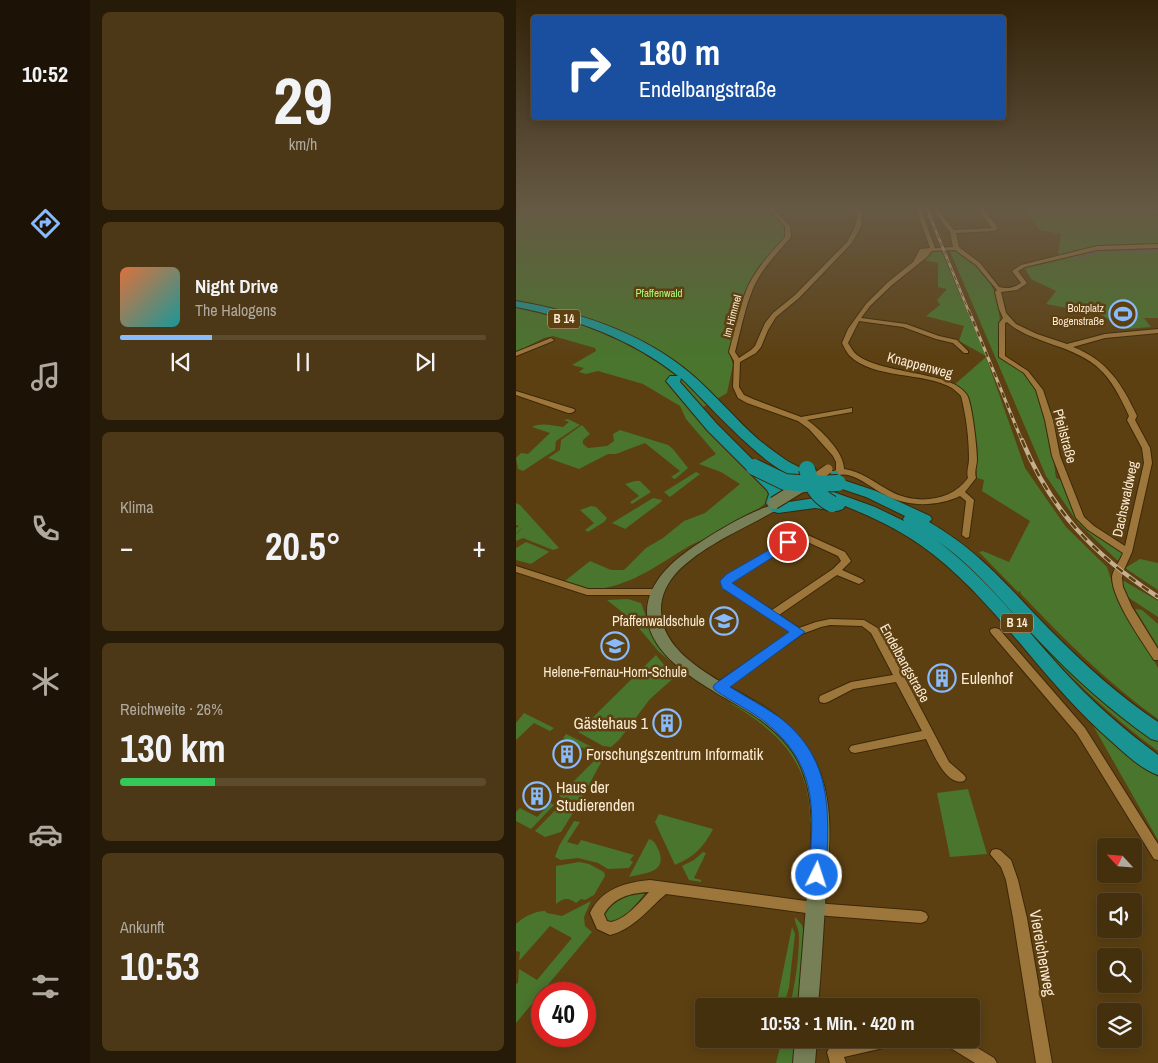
<!DOCTYPE html>
<html lang="de">
<head>
<meta charset="utf-8">
<style>
	:root { --surface:#45300e; --page:#4c3817; --text:#f1f3f6; --muted:#b0a99e; --line:#5d4b2e; --accent:#88bbfc }
	body { margin:0; font-family:"Archivo Narrow",sans-serif; background:var(--page); color:var(--text); height:100vh; display:flex; flex-direction:column; font-size:19px; white-space:nowrap }
	* { box-sizing:border-box; margin:0 }
	p { font-size:16px; color:var(--muted) }
	.icon { flex:none; width:28px; height:28px; fill:none; stroke:currentColor; stroke-width:2; stroke-linecap:round; stroke-linejoin:round }
	.map { position:relative; flex:1; overflow:hidden }
	.drawer { display:flex; flex-direction:column; gap:12px; padding:12px; background:#261a08; width:426px }
	.drawer>* { flex:none }
	.guide { position:absolute; left:15px; top:15px; width:475px; height:105px; border-radius:5px; box-shadow:0 2px 12px #0003,0 0 0 1px var(--line); background:#1a4fa0; color:#fff; overflow:hidden }
	.needle { width:32px; rotate:296deg }
	.controls { position:absolute; left:581px; top:838px; display:grid; gap:10px }
	.controls a { display:grid; place-items:center; width:45px; height:45px; border-radius:5px; background:var(--surface); box-shadow:0 2px 12px #0003,0 0 0 1px var(--line); font-size:25px }
	.speed { position:absolute; left:15px; top:982px; display:flex; gap:10px; font-size:25px; font-weight:700; text-align:center }
	.speed>* { display:grid; place-content:center; width:65px; height:65px; border-radius:50%; background:var(--surface); box-shadow:0 2px 12px #0003,0 0 0 1px var(--line); line-height:1 }
	.speed .limit { border:8px solid #d22; background:#fff; color:#111 }
	.pin { position:absolute; display:grid; place-items:center; width:42px; height:42px; color:#fff; margin:-21px; border:2px solid #fff; border-radius:50%; box-shadow:0 1px 5px #0007 }
	.me { position:absolute; width:55px; margin:-28px; rotate:4deg; stroke-linejoin:round; filter:drop-shadow(0 0 4px #0008) }
	.turn { display:flex; align-items:center; gap:18px; height:105px; padding:0 25px; font-size:22px }
	.turn .icon { width:65px; height:65px; stroke-width:2.5 }
	.turn b { display:block; font-size:35px; line-height:42px }
	.big { font-size:38px; font-weight:700; line-height:1.1 }
	.drawer .tile { flex:1; display:flex; flex-direction:column; justify-content:center; gap:8px; min-width:0; padding:0 18px; border-radius:8px; background:var(--page) }
	.drawer .dial { align-items:center; gap:0 }
	.dial b { font-size:65px; line-height:1 }
	.song { display:flex; align-items:center; gap:15px }
	.cover { width:60px; height:60px; border-radius:8px; background:linear-gradient(135deg,hsl(20 70% 55%),hsl(180 70% 35%)) }
	.played { height:5px; border-radius:2px; background:linear-gradient(90deg,var(--accent) 25%,var(--line) 25%) }
	.keys { display:flex; justify-content:space-around; direction:ltr }
	.heat { display:flex; justify-content:space-between; align-items:center; font-size:28px; direction:ltr }
	.charge { height:8px; border-radius:4px; background:linear-gradient(90deg,#34c759 26%,var(--line) 0) }
	.trip { position:absolute; left:179px; top:998px; width:285px; height:50px; border-radius:5px; background:var(--surface); box-shadow:0 2px 12px #0003,0 0 0 1px var(--line); font-weight:700; line-height:50px; text-align:center }
	main { display:flex; flex:1; min-height:0 }
	.tab-bar { display:flex; flex-direction:column; width:90px; justify-content:space-around; align-items:center; background:#1c1306; color:var(--muted) }
	.tab-bar .icon { width:35px; height:35px }
	.tab-bar .on { color:var(--accent) }
	.tab-bar b { font-size:22px; color:var(--text) }
	.map>svg:first-child { display:block }
</style>
</head>
<body>
<main>
<nav class="tab-bar">
<b>10:52</b>
<svg class="icon on" aria-label="directions" viewBox="0 0 24 24"><path d="M12 3l9 9-9 9-9-9zM9 14v-3h6M13 9l2 2-2 2"/></svg>
<svg class="icon" aria-label="music" viewBox="0 0 24 24"><path d="M9 18V5l10-2v13"/><circle cx="6" cy="18" r="3"/><circle cx="16" cy="16" r="3"/></svg>
<svg class="icon" aria-label="phone" viewBox="0 0 24 24"><path d="M5 4h4l2 5-3 2q2 4 5 5l2-3 5 2v4C11 20 4 13 5 4z"/></svg>
<svg class="icon" aria-label="climate" viewBox="0 0 24 24"><path d="M12 3v18M4 7l16 10M4 17L20 7"/></svg>
<svg class="icon" aria-label="car" viewBox="0 0 24 24"><path d="M5 17H2v-5l4-1 3-4h7l3 4 3 1v5h-3M9 17h6M6 11h13"/><circle cx="7" cy="17" r="2"/><circle cx="17" cy="17" r="2"/></svg>
<svg class="icon" aria-label="filters" viewBox="0 0 24 24"><path d="M4 7h16M4 17h16"/><circle cx="9" cy="7" r="2"/><circle cx="15" cy="17" r="2"/></svg>
</nav>
<section class="drawer">
<div class="tile dial"><b>29</b><p>km/h</p></div>
<div class="tile">
<div class="song"><i class="cover"></i><div><b>Night Drive</b><p>The Halogens</p></div></div>
<div class="played"></div>
<div class="keys"><svg class="icon" aria-label="previous" viewBox="0 0 24 24"><path d="M18 5L8 12l10 7zM5 5v14"/></svg><svg class="icon" aria-label="pause" viewBox="0 0 24 24"><path d="M8 5v14M16 5v14"/></svg><svg class="icon" aria-label="next" viewBox="0 0 24 24"><path d="M6 5l10 7-10 7zM19 5v14"/></svg></div>
</div>
<div class="tile"><p>Klima</p>
<div class="heat"><a>−</a><b class="big">20.5°</b><a>+</a></div>
</div>
<div class="tile"><p>Reichweite · 26%</p><b class="big">130 km</b><div class="charge"></div></div>
<div class="tile"><p>Ankunft</p><b class="big">10:53</b></div>
</section>
<div class="map">
<svg width="642" height="1063" viewBox="0 0 642 1063">
	<rect width="100%" height="100%" fill="#5c4012"/>
	<path fill="#49752d" d="M0,209H252L268,224L271,238L252,256L238,275L230,294L213,352L217,365L211,393L179,412L253,488L254,499C239,514 215,526 196,536C189,540 182,541 175,545C144,563 119,584 82,589C71,590 60,585 49,581L74,561L95,570H108L130,548L147,538L168,521L189,513L224,484L205,472L183,464L200,454L170,419L164,406L127,384L82,371L70,374L63,372L68,368L56,365L80,351L79,348L37,336L28,338L0,352Z
		M508,209H642V318H628L635,327L609,329L584,314L568,311V309L561,310L530,304L540,291L515,279L509,268L541,261L545,234L523,230Z
		M433,249C443,250 448,255 456,262C488,288 484,319 484,357C492,364 503,367 510,374C531,400 536,446 540,478L547,481L560,514L608,553L604,563L562,523L530,476Z
		M419,250H425L470,356L443,341L448,326L410,316L424,305L421,300L431,289L422,287V263L408,260Z
		M470,357L509,468L550,527L591,567L601,598H604L642,668V719C591,683 548,639 505,594L504,591L502,592L463,552L467,551L493,562L514,521L466,491L468,480L461,478L452,395L438,385Z
		M52,419L64,425L40,441L39,450L7,471L2,469L0,458L5,453L12,454L34,433L16,427C25,422 38,426 47,427L53,422L48,420Z
		M66,425L74,434L67,440V444L72,448L91,446L98,441L97,434L104,430L152,445L157,449L172,468L159,479L155,477L164,471L129,443L100,454H92L63,469L32,458L44,450L45,440Z
		M180,472L184,474L154,497L148,492Z
		M119,481H124L135,492L116,504L114,502L123,496L109,484Z
		M137,498L146,500L145,502L109,529L96,523Z
		M0,503L4,505L43,548L37,550L7,538L0,541V534L9,526L0,533V528L3,526L0,525Z
		M75,506L80,507L91,518L88,522L72,532L69,530L78,523L64,510Z
		M10,542L32,551L33,552L15,564L0,560V548Z
		M624,559L642,563V590L609,568Z
		M603,578L642,601V617L610,596Z
		M112,599L125,603L140,643L158,662L169,670L166,671L143,652L116,620L91,600Z
		M619,609L626,610L642,624V647Z
		M513,631L556,675L601,714L642,741V751C594,716 552,676 513,631Z
		M140,655L149,666L162,674L134,699L103,740L95,747L87,746L62,732Z
		M214,703C237,704 277,745 286,766C294,782 295,802 299,819L294,822C294,762 263,732 214,703Z
		M8,713L38,728L34,731L18,723L0,740V723Z
		M575,722L642,777V840Z
		M50,734L86,752L88,757L62,805L45,832L29,837L19,831L49,800L43,796L83,756L47,738Z
		M452,789L471,854L434,857L421,793Z
		M35,803L38,805L15,829L0,821V812L4,808L21,817Z
		M143,814L197,829C187,848 179,856 159,865L139,822Z
		M58,821L64,822L51,842L62,845L65,840L118,855L114,860L117,862L113,868L92,869L82,863L62,858L45,860L39,857L43,846Z
		M133,839C139,841 140,845 143,851C151,873 129,873 113,877Z
		M187,852L190,853L178,878L185,880V882L173,880L166,866L178,860Z
		M63,862L73,864L88,872L89,876L78,895L69,900L65,899L60,903C53,898 48,897 40,904V866Z
		M130,890L131,891L110,916L96,923L88,918L87,910L95,902Z
		M75,901L68,917L69,926L76,932L0,1023V984L2,983L3,969L21,980L56,938L34,926L3,961L4,952L0,951V924C7,917 19,911 29,911L31,913L46,916Z
		M279,917L286,925L288,933L282,1006H274C279,984 283,959 283,936C283,928 278,923 279,917Z
		M276,927L279,934L273,987L268,1006H260Z
		M266,1039H279V1063H260Z"/>
	<g fill="none" stroke-linecap="round" stroke-linejoin="round">
		<path stroke="#81439b" stroke-width="1" d="M560,258L587,251H642"/>
		<g stroke="#3c2808" stroke-width="2">
			<path id="street" d="M252,209H257L274,226L275,237C264,250 252,262 243,277C231,296 225,330 219,352L223,358L235,350L239,346L249,323L257,313L279,295L331,242L339,227L341,218L340,209H345L346,218L345,227L335,244L283,298L260,317L252,330L245,347L240,353L224,362L223,387L228,395L237,399L285,417L336,408V412L291,420C305,430 328,452 328,469C345,471 359,483 374,491C399,505 435,502 452,478C450,471 453,466 453,459C453,438 450,415 445,396C442,393 439,390 436,388C409,372 357,379 334,356C331,353 328,347 326,343L332,329L350,304L372,282L397,262L404,249L414,248L400,209H405L419,248L437,247L434,232L420,214L419,209H424V213L438,230L476,228L462,209H467L481,226V229L478,231L440,233L443,247L464,263L483,287C491,289 498,288 505,283L496,271L505,265L581,246L642,244V248L581,250L509,267L502,271L511,283L510,284L501,290L485,292L490,313L500,324L521,334L551,344L589,334L642,329V333L589,338L557,347C591,360 606,384 621,416L619,420L634,448L636,463L616,552L607,572L606,578L607,587L616,607L642,649V660H638C626,641 596,600 596,577C597,569 604,561 607,553L572,530L560,518L536,456L529,420L520,390L508,373L483,357V323L487,318L483,309L479,292L481,290L460,265L439,250L416,251L411,257L376,285L354,306L345,318L390,324L423,336L441,340L452,351V353H448L437,343L420,339L387,327L343,321L332,343C335,347 337,352 341,355C367,375 437,371 451,395C456,403 461,448 461,459C461,466 458,471 460,478L449,492L458,500L453,537L450,538L446,535L450,501L444,496C421,507 391,507 369,495C357,489 345,478 332,475C325,473 320,477 313,476L312,474L320,470V462L317,456L293,429L282,421L231,403L222,398L217,387L218,361L213,352C219,330 225,296 237,277C246,262 258,249 269,237V226ZM491,322C503,333 519,338 535,344C581,359 593,372 613,416L611,420L626,448L628,463L609,546L578,526L568,517L544,456L537,420L527,390L512,371L489,356V323Z
				M35,338L38,340L37,341L0,356V352Z
				M0,391L58,409L59,411L55,413H52L0,395Z
				M285,532L329,552L335,561L326,570L346,579L348,581L343,584L321,575L263,615L283,628L300,622L314,619L348,620L363,629L433,762L448,775L450,778L448,781C430,787 416,751 410,739L339,753L335,752L333,749L335,746L339,745L406,731L380,682L337,689L312,702L308,703L304,702L303,699L304,696L335,682L377,675L355,633L346,626L314,625L305,627L286,634L207,690L203,691L199,690L198,687L199,684L275,632L207,587L205,581ZM285,539L322,556L325,561L317,569L256,610L215,584V582Z
				M0,566L72,589H141L146,592L141,595H71L0,572Z
				M479,628L483,629L569,728L642,844V860L638,859L561,734L475,633L474,631L475,629Z
				M480,849L484,850L495,860L502,880L511,918L536,1063H520L497,918L490,880L485,867L474,854L476,850Z
				M134,880L312,904L405,911L410,913L412,917L410,921L405,923L312,916L150,894C131,910 118,929 94,935L81,929L74,913C85,889 110,882 134,880ZM133,892C123,903 110,919 95,922L91,921L88,914C98,897 115,893 133,892Z
				M344,1039H383L381,1044L376,1046L328,1057L330,1063H314L311,1052L314,1047Z
				M426,1039H447L478,1058L481,1063H459L428,1044Z"/>
		</g>
		<g stroke="#3c2808" stroke-width="2">
			<path id="secondary" d="M262,504L268,508L266,511L257,512C225,530 188,545 161,572C152,582 145,595 145,609C144,660 218,686 253,710C273,724 290,741 300,763C321,807 312,858 309,905C307,938 305,972 302,1006H282C285,968 288,931 291,893C294,852 302,809 286,770C278,748 261,732 243,719C207,693 129,664 131,610C132,590 145,573 160,560C180,543 238,507 262,504Z
				M279,1039H301L299,1063H277Z"/>
		</g>
		<g stroke="#3c2808" stroke-width="2">
			<path id="highway" d="M0,301C63,312 125,332 174,373C199,394 219,419 243,440C252,447 261,454 270,460C277,465 288,468 292,475L290,478C262,485 187,398 165,378L164,382L201,424L261,484L269,494L266,503L299,498L311,500L304,497L301,494L304,491L309,489L359,507L388,521L387,519L389,516L350,497L317,486L309,474L311,471H321L327,480L360,491L414,516L416,519L413,522C465,552 494,589 535,631C568,664 603,696 642,722V741L635,739C594,710 557,677 523,641C489,606 461,568 420,540C469,576 505,624 545,668C574,700 607,729 642,755V775C623,769 600,745 585,732C520,673 475,594 403,544C380,528 354,516 329,506L327,509L321,511L299,508L262,513L256,511L250,503L253,494L251,490L191,430L150,381L154,376H162C114,338 60,319 0,307Z"/>
		</g>
		<use href="#street" fill="#9d763c" fill-rule="evenodd"/>
		<use href="#secondary" fill="#767f56" fill-rule="evenodd"/>
		<use href="#highway" fill="#1a9393" fill-rule="evenodd"/>
		<g stroke="#c4af90" stroke-width="2.5">
			<path id="rail-far2" d="M411,209L453,312"/>
		</g>
		<g stroke="#c4af90" stroke-width="3">
			<path id="rail-far1" d="M453,311L506,441"/>
		</g>
		<g stroke="#c4af90" stroke-width="4.5">
			<path id="rail" d="M506,440C535,511 578,555 642,597"/>
		</g>
		<use href="#rail-far2" stroke="#5c4012" stroke-width="1" stroke-dasharray="4.5" stroke-linecap="butt"/>
		<use href="#rail-far1" stroke="#5c4012" stroke-width="2" stroke-dasharray="5.5" stroke-linecap="butt"/>
		<use href="#rail" stroke="#5c4012" stroke-width="2.5" stroke-dasharray="8" stroke-linecap="butt"/>
		<g stroke="#3c2808" stroke-width="11" stroke-linecap="butt">
			<path id="street-bridge" d="M296,484L299,478L312,469"/>
		</g>
		<g stroke="#3c2808" stroke-width="14" stroke-linecap="butt">
			<path id="secondary-bridge" d="M258,503L284,487L293,485"/>
		</g>
		<g stroke="#3c2808" stroke-width="18" stroke-linecap="butt">
			<path id="highway-bridge" d="M238,467L269,482L295,484L322,483
				M291,469C295,485 301,496 316,504"/>
		</g>
		<use href="#street-bridge" stroke="#9d763c" stroke-width="9"/>
		<use href="#secondary-bridge" stroke="#767f56" stroke-width="12"/>
		<use href="#highway-bridge" stroke="#1a9393" stroke-width="16"/>
	</g>
	<linearGradient id="sky" x2="0" y2="1"><stop stop-color="#33230a"/><stop offset="0.58" stop-color="#665944"/><stop offset="1" stop-color="#665944" stop-opacity="0"/></linearGradient>
	<rect width="642" height="358" fill="url(#sky)"/>
	<path fill="#1a73e8" stroke="#114b97" d="M272,539L278,542L276,545L216,583L289,632L214,687C230,697 247,706 263,717C318,759 313,814 310,875L307,880L301,882L295,880L293,875C297,815 304,770 254,726C238,712 216,702 199,690L197,687L199,684L273,632L206,588L204,581L211,574Z"/>
	<defs>
		<g id="stadium-ring" transform="scale(1.4375)"><circle r="9.5" fill="#5c4012" stroke="#88bbfc" stroke-width="1.5"/><path d="M0-5a6.5 5 0 1 0 0 10a6.5 5 0 1 0 0-10ZM-3.5-1.8h7v3.6h-7Z" fill="#88bbfc"/></g>
		<g id="school-ring" transform="scale(1.4375)"><circle r="9.5" fill="#5c4012" stroke="#88bbfc" stroke-width="1.5"/><path d="M0-5L7-2L0 1L-7-2ZM-4 1L0 2.5L4 1V4Q0 6-4 4Z" fill="#88bbfc"/></g>
		<g id="building-ring" transform="scale(1.4375)"><circle r="9.5" fill="#5c4012" stroke="#88bbfc" stroke-width="1.5"/><path d="M-4-6H4V6H1V3H-1V6H-4ZM-2.5-4.3h1.7v1.8h-1.7ZM.8-4.3h1.7v1.8H.8ZM-2.5-1h1.7V.8h-1.7ZM.8-1h1.7V.8H.8Z" fill="#88bbfc"/></g>
	</defs>
	<g fill-rule="evenodd">
		<use href="#stadium-ring" x="607" y="314"/>
		<use href="#school-ring" x="208" y="621"/>
		<use href="#school-ring" x="99" y="646"/>
		<use href="#building-ring" x="426" y="678"/>
		<use href="#building-ring" x="151" y="723"/>
		<use href="#building-ring" x="51" y="754"/>
		<use href="#building-ring" x="21" y="796"/>
	</g>
	<g text-anchor="middle" stroke-width="5" stroke-linejoin="round" paint-order="stroke">
		<g font-size="11" fill="#aaf87b" stroke="#5c4012">
			<text x="143" y="297">Pfaffenwald</text>
		</g>
		<g font-size="11" fill="#fcead3" stroke="#5c4012" text-anchor="end">
			<text x="588" y="312">Bolzplatz<tspan x="588" dy="13">Bogenstraße</tspan></text>
		</g>
		<g font-size="11" fill="#fcead3" stroke="#5c4012">
			<text transform="translate(216 316) rotate(-75)" y="4">Im Himmel</text>
		</g>
		<g fill="#5c4012" stroke="#ccb799" stroke-width="1">
			<rect x="32" y="309.5" width="32" height="19" rx="4"/>
			<rect x="485" y="613.5" width="32" height="19" rx="4"/>
		</g>
		<g font-size="12" font-weight="bold" fill="#fcead3">
			<text x="48" y="323">B 14</text>
			<text x="501" y="627">B 14</text>
		</g>
		<g font-size="14" fill="#fcead3" stroke="#5c4012">
			<text transform="translate(404 365) rotate(15)" y="5">Knappenweg</text>
			<text transform="translate(549 436) rotate(75)" y="5">Pfeilstraße</text>
			<text transform="translate(609 499) rotate(-78)" y="5">Dachswaldweg</text>
			<text transform="translate(389 663) rotate(61)" y="5">Endelbangstraße</text>
		</g>
		<g font-size="14" fill="#fcead3" stroke="#5c4012" text-anchor="end">
			<text x="189" y="626">Pfaffenwaldschule</text>
			<text x="99" y="677" text-anchor="middle">Helene-Fernau-Horn-Schule</text>
		</g>
		<g font-size="16" fill="#fcead3" stroke="#5c4012" text-anchor="start">
			<text x="445" y="684">Eulenhof</text>
			<text x="132" y="729" text-anchor="end">Gästehaus 1</text>
			<text x="70" y="760">Forschungszentrum Informatik</text>
			<text x="40" y="793">Haus der<tspan x="40" dy="18">Studierenden</tspan></text>
		</g>
		<g font-size="16" fill="#fcead3" stroke="#5c4012">
			<text transform="translate(527 953) rotate(80)" y="6">Viereichenweg</text>
		</g>
	</g>
</svg>
<div class="controls">
<a><svg class="needle" viewBox="-14 -14 28 28"><path d="M0-13l5 13h-10z" fill="#e53935"/><path d="M0 13l5-13h-10z" fill="#b0a99e"/></svg></a>
<a><svg class="icon" aria-label="sound" viewBox="0 0 24 24"><path d="M4 9h4l5-4v14l-5-4H4zM17 9q2 3 0 6"/></svg></a>
<a><svg class="icon" aria-label="search" viewBox="0 0 24 24"><circle cx="10" cy="10" r="6"/><path d="M15 15l6 6"/></svg></a>
<a><svg class="icon" aria-label="layers" viewBox="0 0 24 24"><path d="M12 4l9 5-9 5-9-5zM3 14l9 5 9-5"/></svg></a>
</div>
<div class="speed"><div class="limit">40</div></div>
<div class="pin" style="left:272px;top:542px;background:#d93025"><svg class="icon" aria-label="arrive" viewBox="0 0 24 24"><path d="M6 21V4h12l-3 4 3 4H6"/></svg></div>
<svg class="me" style="left:301px;top:875px" viewBox="-20 -20 40 40"><circle r="17" fill="#1a73e8" stroke="#fff" stroke-width="3"/><path d="M0-11L8 9 0 5-8 9z" fill="#fff"/></svg>
<div class="trip">10:53 · 1 Min. · 420 m</div>
<div class="guide">
<div class="turn"><svg class="icon" aria-label="right" viewBox="0 0 24 24"><path d="M7 20v-9h11M14 6l5 5-5 5"/></svg><div><b>180 m</b>Endelbangstraße</div></div>
</div>
</div>
</main>
</body>
</html>
